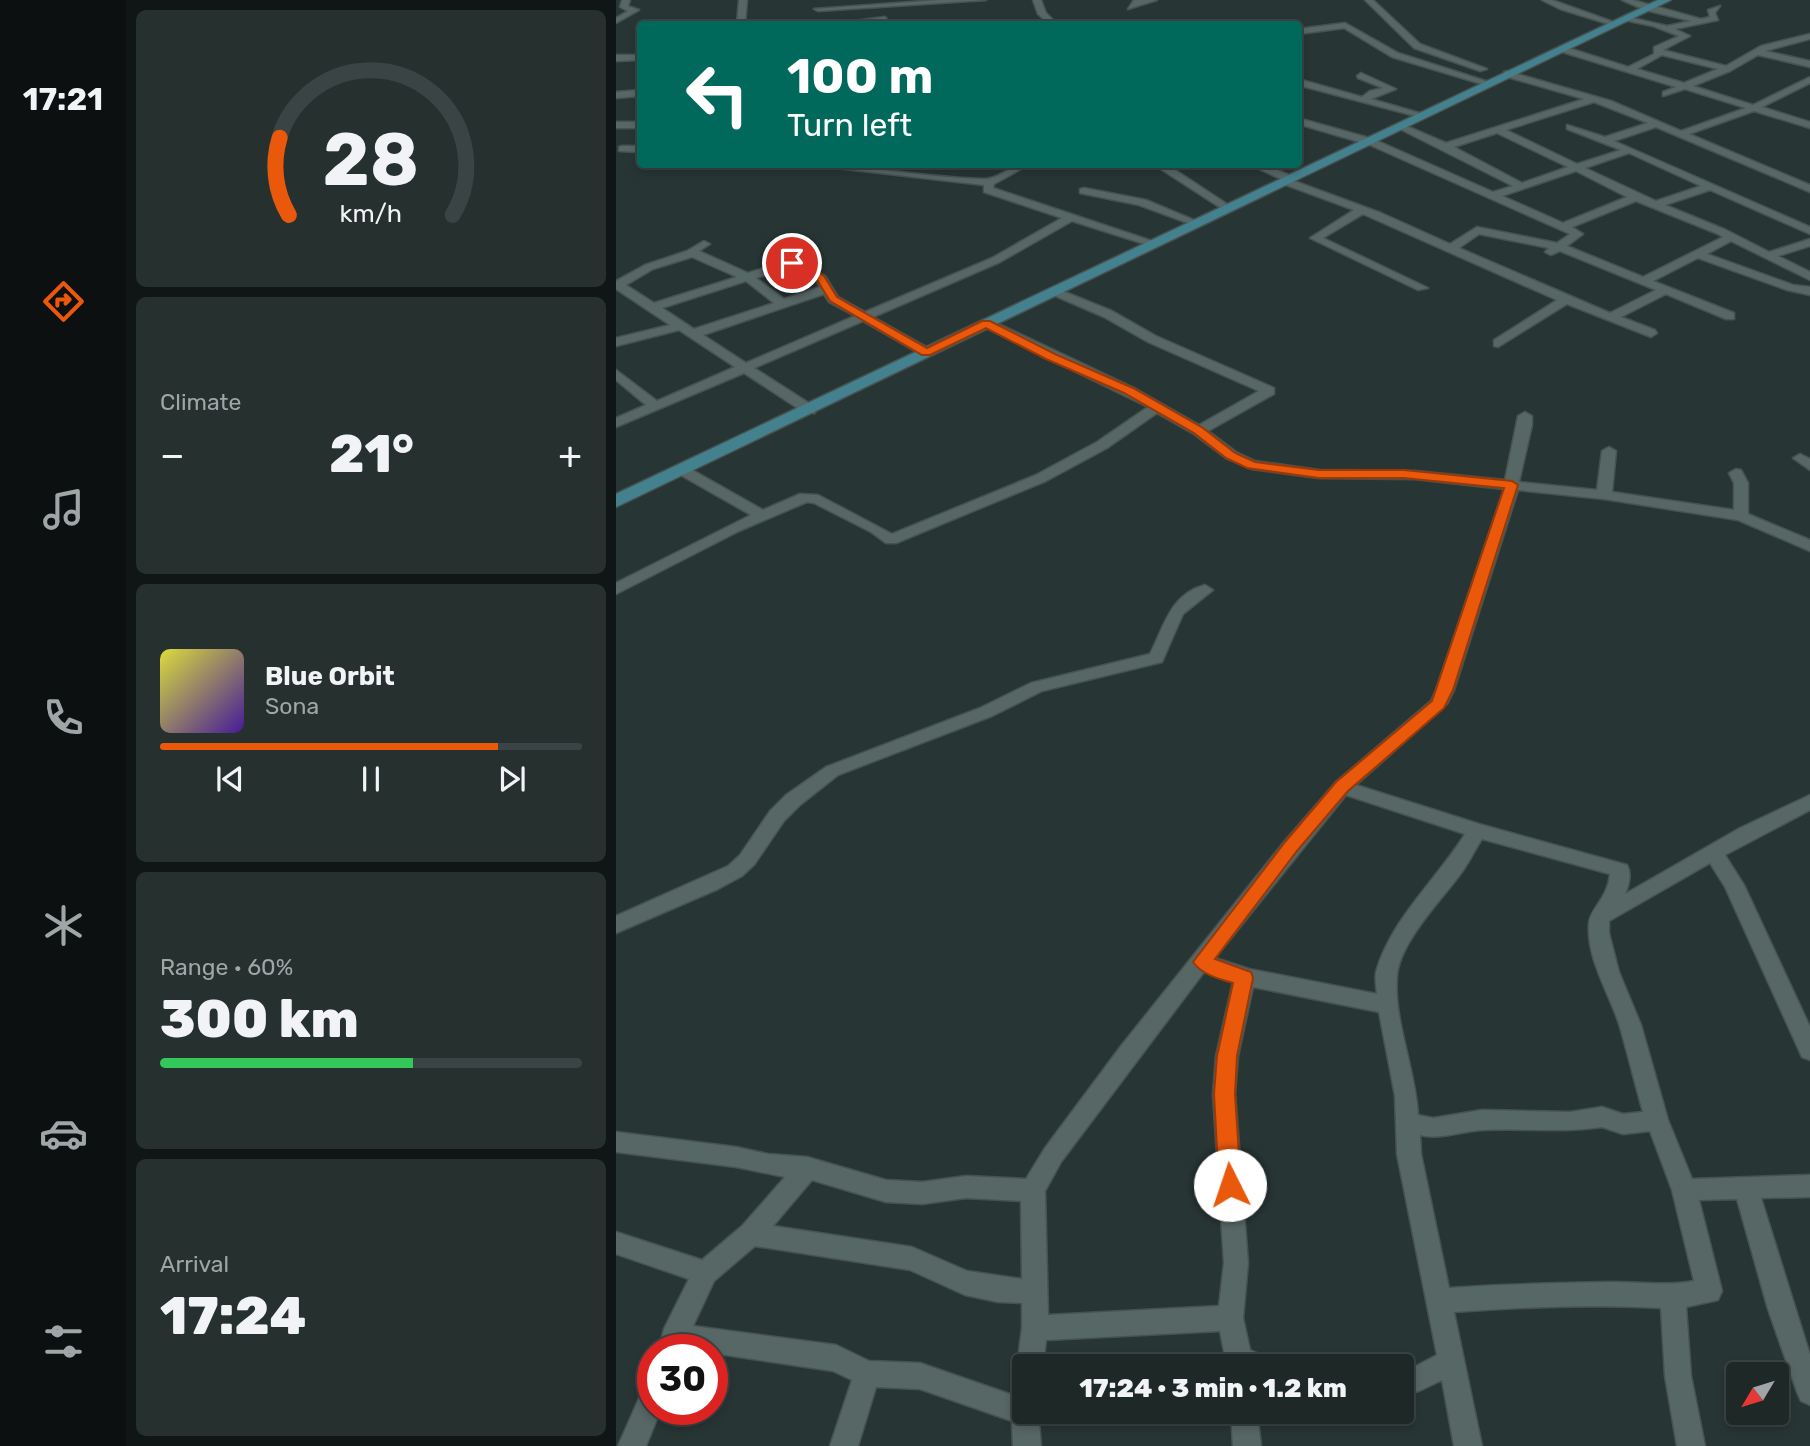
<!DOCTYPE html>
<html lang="en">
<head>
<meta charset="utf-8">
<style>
	:root { --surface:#1d2827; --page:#25302f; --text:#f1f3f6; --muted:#a0a6a7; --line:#3b4444; --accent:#ea580c }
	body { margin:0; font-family:Rubik,sans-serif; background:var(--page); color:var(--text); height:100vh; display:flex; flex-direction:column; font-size:26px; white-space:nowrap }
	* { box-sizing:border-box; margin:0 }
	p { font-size:23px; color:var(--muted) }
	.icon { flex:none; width:38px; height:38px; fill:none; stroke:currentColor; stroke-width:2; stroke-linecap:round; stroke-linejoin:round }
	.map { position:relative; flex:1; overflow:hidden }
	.details { display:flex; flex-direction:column; gap:10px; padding:10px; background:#101615; width:490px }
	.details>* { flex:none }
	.banner { position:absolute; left:21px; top:21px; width:665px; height:147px; border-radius:7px; box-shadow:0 4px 10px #0003,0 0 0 2px var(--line); background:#00695c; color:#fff; overflow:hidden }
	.needle { width:46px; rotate:232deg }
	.controls { position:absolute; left:1110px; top:1362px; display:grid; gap:14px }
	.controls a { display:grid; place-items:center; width:63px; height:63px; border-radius:7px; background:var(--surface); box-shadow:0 4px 10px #0003,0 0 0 2px var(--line); font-size:35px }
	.speed { position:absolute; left:21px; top:1334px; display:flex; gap:14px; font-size:35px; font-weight:700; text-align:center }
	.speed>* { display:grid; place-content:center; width:91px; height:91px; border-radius:50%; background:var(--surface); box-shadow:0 4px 10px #0003,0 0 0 2px var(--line); line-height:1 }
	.speed .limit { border:10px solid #d22; background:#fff; color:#111 }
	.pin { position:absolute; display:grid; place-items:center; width:60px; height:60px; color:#fff; margin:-30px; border:4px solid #fff; border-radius:50%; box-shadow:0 2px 7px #0007 }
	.me { position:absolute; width:77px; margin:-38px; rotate:356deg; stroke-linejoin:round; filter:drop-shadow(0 0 5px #0008) }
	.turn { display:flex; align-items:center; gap:24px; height:147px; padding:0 35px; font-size:32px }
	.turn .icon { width:91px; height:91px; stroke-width:2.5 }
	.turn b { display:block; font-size:49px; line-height:60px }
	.big { font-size:52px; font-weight:800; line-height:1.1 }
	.details .widget { flex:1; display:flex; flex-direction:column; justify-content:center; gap:10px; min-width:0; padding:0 24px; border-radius:10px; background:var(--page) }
	.details .dial { align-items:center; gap:0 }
	.dial svg { height:182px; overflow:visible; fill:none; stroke:var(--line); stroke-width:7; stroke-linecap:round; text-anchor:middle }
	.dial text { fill:var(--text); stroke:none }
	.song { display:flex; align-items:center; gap:21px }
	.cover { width:84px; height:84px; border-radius:10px; background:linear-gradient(135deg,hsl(60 70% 55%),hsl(260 70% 35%)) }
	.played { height:7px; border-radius:4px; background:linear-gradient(90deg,var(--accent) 80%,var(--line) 80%) }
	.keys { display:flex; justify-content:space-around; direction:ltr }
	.heat { display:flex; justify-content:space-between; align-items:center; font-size:38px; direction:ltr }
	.charge { height:10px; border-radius:5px; background:linear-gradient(90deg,#34c759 60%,var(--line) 0) }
	.trip { position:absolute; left:396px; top:1354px; width:402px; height:70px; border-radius:7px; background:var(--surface); box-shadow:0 4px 10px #0003,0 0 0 2px var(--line); font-weight:800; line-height:70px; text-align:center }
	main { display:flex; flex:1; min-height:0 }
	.menu { display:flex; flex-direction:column; width:126px; justify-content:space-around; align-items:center; background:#0c1010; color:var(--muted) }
	.menu .icon { width:49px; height:49px }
	.menu .current { color:var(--accent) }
	.menu b { font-size:32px; color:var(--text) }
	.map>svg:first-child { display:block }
</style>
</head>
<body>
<main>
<nav class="menu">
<b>17:21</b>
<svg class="icon current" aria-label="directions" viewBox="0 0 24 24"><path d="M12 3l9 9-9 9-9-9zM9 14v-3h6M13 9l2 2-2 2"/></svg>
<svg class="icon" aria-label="music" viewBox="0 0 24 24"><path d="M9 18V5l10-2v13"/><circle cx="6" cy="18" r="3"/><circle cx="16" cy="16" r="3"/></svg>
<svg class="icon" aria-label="phone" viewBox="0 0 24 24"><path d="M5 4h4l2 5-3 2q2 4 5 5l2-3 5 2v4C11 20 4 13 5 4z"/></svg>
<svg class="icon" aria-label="climate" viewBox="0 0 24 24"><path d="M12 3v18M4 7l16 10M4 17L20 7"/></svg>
<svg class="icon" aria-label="car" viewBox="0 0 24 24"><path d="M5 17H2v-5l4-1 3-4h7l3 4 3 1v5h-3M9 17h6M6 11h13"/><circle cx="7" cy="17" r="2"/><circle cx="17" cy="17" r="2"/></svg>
<svg class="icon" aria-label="filters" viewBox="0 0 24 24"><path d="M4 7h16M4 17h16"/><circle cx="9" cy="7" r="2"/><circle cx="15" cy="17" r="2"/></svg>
</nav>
<section class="details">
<div class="widget dial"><svg viewBox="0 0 100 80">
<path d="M14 69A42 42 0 1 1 86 69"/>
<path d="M14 69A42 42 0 0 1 10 35" stroke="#ea580c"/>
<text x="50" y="56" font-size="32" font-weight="700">28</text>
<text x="50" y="72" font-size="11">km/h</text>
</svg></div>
<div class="widget"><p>Climate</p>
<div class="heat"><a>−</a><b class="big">21°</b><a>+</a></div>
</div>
<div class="widget">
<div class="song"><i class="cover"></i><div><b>Blue Orbit</b><p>Sona</p></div></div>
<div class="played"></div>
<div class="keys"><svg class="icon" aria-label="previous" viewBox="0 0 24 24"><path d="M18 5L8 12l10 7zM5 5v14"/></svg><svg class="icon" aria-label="pause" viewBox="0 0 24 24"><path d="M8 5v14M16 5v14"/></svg><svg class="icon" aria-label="next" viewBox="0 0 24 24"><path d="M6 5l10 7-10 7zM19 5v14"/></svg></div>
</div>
<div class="widget"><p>Range · 60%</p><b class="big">300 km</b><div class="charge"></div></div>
<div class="widget"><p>Arrival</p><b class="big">17:24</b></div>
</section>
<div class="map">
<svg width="1194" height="1446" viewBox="0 0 1194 1446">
	<rect width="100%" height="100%" fill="#273534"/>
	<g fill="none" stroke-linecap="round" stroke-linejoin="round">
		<g stroke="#465250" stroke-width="3">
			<path id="minor" d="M6,0H14L12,6L23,10L0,23V18L12,11L4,7Z
				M123,0H131L129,24H121Z
				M323,0H370L202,11L198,9Z
				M417,0H425L430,13L441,24H433L422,14Z
				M518,0H541L512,9Z
				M749,0H757L804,44L871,69L864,71L798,48Z
				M926,0H936L1003,24L999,26L944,9Z
				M1006,0H1017L1085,19L1094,17L1092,10L1104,6L1099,13L1102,20L1059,29L1074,36L1047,50L1110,66L1145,46L1194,34V39L1149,51L1194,61V67L1142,55L1114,71L1077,86L1137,105L1194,77V83L1146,107L1194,122V128L1138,111L1073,134L1194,185V192L1040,127L998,141L1194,227V234L1094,190L1049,205L1110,230L1153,252L1194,239V246L1162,256L1194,272V280L1115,241L1091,254L1177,285L1194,287V295L1171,290L1082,258L1037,281L1118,313V319H1110L1050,294L1005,317L1039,330L1041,333L1035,337L951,304L882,347L878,346V340L941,300L747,214L707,238L812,288L802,290L694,238L738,210L665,183V179L632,164H647L678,177V181L765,213L834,244L861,227L941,243L954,234L754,145L682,124V118L757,139L877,192L897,186L780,127L788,125L830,143L968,99L888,76V72L891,71L995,101L1065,131L1130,108L1069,89L1047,96V92L1060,87L943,51L946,46L1012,67L1038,54V47L1063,36L1037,26L1008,20V16L1051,26L1075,21L1029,10ZM1046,55L1102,69L1068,83L1021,69ZM978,102L1032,123L989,137L951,125V129L1005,150L961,164L890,130ZM881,133L952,167L906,183L838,147ZM1013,153L1085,186L1040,201L969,168ZM960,171L1011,197L947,223L886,196ZM1020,201L1102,234L1107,237L1027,277L951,246L967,234L956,227ZM863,234L933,248L929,252L935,255L944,251L1040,290L994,313L843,248Z
				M269,17L272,21L245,24H161L165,22H230Z
				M729,23L782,53L876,83L869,85L776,57L728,28L682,34V29Z
				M0,55H24V60L0,61Z
				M745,73L780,89L755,99L807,114V118L682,85V79L746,97L754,91L767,88L742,78L741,76Z
				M24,90V96L0,98V92Z
				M0,122H24V128H0Z
				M6,146H24V152L3,151V147Z
				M185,164C247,164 307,178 369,179C383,179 395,164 414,164L378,184L377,188L545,244L535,246L456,221L384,262L257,317L314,349V355H306L247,321L138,368L199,407V413H189L128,373L0,427V418L30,405L0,380V370L41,401L119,367L63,330L0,346V338L54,325L0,289V281L29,265L71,251L88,241L94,244L83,251L132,273L168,262L153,252L159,249L209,276L222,297L249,312L376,258L446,218L368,192V185ZM76,257L121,277L38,303L10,285L37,269ZM176,267L200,280L204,287L168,299L140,278ZM130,281L158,303L78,329L46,308ZM208,294L213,302L239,316L130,363L87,335Z
				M537,164H550L617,208L608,210Z
				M468,188L530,200L585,223L580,226L523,205L464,193V189Z
				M439,288L496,311L540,336L658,388V394L592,431L620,452L639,461L703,470L799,471L889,480L902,416L909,412L916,416V425L903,482L981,490L986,451L993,447L1000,451L996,492L1118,510V483L1113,473L1120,469L1125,470L1132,483V514L1194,540V551L1122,520L988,499L902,490L838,690L831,704L740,785L863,824L1011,865C1016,874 1013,885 1009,894L1124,828L1194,795V810L1109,855L1128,885L1194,1027V1060L1186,1057L1109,887L1094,863L993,921V933L1003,972L1025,1025L1052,1120L1076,1179L1194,1175V1197L1145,1198L1194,1355V1405L1185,1401L1181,1392L1152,1309L1121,1199L1083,1200L1106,1291L1102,1300L1070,1307L1075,1376L1089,1446H1061L1049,1376L1045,1308C976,1304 907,1307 838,1312L866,1446H838L826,1380L803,1391L786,1395V1369L800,1366L821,1355L781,1154L779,1096L763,1012L637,987L622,1056L619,1094L632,1263L627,1318L634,1350L652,1358L656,1367H611L604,1331L430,1340L427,1367H408V1377L401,1367L406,1328V1303L382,1302L349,1295L294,1270L139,1246L98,1281L77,1326L220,1345L253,1361L304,1363L408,1399V1412H422L425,1446H397L396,1421L304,1389L260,1387L242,1446H214L236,1380L217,1371L96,1353V1349H43L48,1329L73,1279L0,1254V1232L86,1260L126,1226L169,1177L120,1167L0,1152V1132L120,1147L152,1154L191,1157L270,1180L306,1182L350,1176L410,1179L429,1148L505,1046L668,842L720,782L815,701L820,690L888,489L799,479L703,478L636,469L610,458L578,434L541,413L491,448L430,481L280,543H270L255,532L198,503L191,502L123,531L0,594V583L135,515L61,473V467H71L147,510L184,494L202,495L276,534L420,475L481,442L532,407L366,326V320H374L518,388L583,425L643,391L532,342L488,317L435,294V290ZM730,795L849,834C821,879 775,919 760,972C759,979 760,987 761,994L633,969L599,958ZM866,839L994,874C992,898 974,909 973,923C970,959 994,994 1004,1027C1012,1055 1019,1084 1027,1112L1007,1114L986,1107L954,1112L866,1110L817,1118L802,1115C800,1071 777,1019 781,976C783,944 824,901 843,876C852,865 858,851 866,839ZM588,972L617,982L600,1056L597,1094L608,1263L603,1306L432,1315L429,1191L445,1162ZM986,1127L1007,1134L1034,1131L1056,1190L1078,1281C1051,1286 1024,1282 996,1282C942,1283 887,1284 833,1288L805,1154L804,1135C826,1140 845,1131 867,1130C908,1128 946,1133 986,1127ZM196,1180L270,1202L306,1204L350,1198L405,1201L406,1279L351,1271L296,1247L157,1226Z
				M1184,454L1194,459V470L1177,458Z
				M589,585L597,590L567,614L546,662L426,691L376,716L222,775L184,805L168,821L138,865L126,876L102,889L0,933V916L112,866L124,855L154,811L170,795L210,767L364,708L415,683L534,654C548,627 554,594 589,585Z
				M37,1383V1409H45L30,1446H2L28,1387Z
				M615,1412H641L645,1446H617Z"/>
		</g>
		<g stroke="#465250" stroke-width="3">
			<path id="major" d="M1042,0H1055L0,507V494Z"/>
		</g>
		<use href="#minor" fill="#576765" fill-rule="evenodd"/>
		<use href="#major" fill="#44818f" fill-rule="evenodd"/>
	</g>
	<path fill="#ea580c" stroke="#983908" stroke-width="2" d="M176,260L195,266L208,276L221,297L311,348L366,321H374L439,354L517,388L587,428L619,453L639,462L703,470H788L896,481L902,485L837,690L828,708L732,791L681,851L599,959L635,972L637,978L621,1056L619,1094L625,1185L621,1192L614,1195L606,1192L603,1185L598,1094L601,1056L617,983C603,979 585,974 577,962L669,842L720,782L816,701L888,488L788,478H703L631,468L610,458L578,433L508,393L430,359L370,328L314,355H306L214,301L201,280L188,271L173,265L171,263Z"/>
</svg>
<div class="controls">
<a><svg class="needle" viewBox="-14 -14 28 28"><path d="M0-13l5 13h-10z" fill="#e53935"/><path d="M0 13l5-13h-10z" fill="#a0a6a7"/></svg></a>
</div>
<div class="speed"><div class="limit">30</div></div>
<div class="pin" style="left:176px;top:263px;background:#d93025"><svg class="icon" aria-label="arrive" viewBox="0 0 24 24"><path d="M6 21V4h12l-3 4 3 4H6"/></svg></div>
<svg class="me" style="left:614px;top:1185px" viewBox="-20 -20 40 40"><circle r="19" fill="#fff"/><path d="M0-13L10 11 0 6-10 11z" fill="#ea580c"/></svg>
<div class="trip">17:24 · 3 min · 1.2 km</div>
<div class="banner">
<div class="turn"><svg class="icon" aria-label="left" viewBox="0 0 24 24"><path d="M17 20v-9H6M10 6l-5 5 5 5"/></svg><div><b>100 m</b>Turn left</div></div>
</div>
</div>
</main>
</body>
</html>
